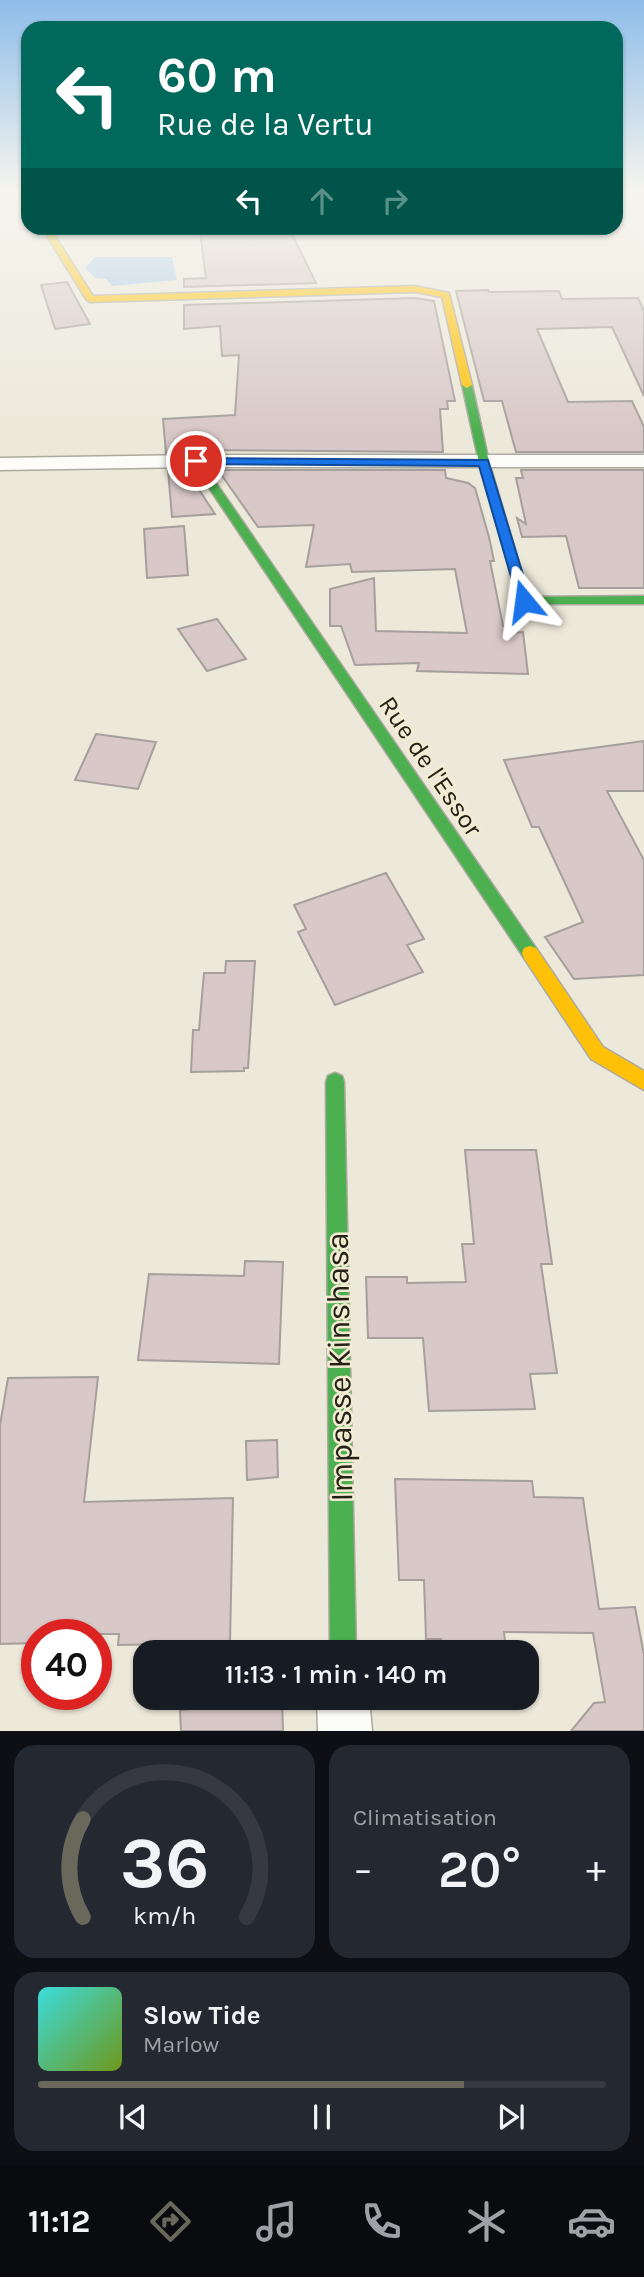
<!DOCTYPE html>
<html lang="fr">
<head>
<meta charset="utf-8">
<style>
	:root { --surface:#171b24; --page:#242831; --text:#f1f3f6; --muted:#9ea1a6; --line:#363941; --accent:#6a675b }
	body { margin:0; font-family:Karla,sans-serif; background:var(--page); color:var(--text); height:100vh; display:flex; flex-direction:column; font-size:26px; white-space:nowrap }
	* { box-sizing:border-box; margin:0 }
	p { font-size:23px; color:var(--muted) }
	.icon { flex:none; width:38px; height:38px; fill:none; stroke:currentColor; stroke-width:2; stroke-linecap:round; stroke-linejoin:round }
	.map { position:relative; height:1731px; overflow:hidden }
	.side { display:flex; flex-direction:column; gap:14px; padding:14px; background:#0d0f14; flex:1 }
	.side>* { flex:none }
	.top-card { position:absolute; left:21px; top:21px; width:602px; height:214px; border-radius:21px; box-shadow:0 2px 5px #0004; background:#00695c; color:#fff; overflow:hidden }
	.speed { position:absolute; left:21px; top:1619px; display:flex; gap:14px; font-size:35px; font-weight:700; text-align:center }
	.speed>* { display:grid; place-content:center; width:91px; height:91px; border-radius:50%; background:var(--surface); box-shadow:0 2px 5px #0004; line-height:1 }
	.speed .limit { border:10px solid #d22; background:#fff; color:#111 }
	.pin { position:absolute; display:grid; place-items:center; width:60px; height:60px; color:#fff; margin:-30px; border:4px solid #fff; border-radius:50%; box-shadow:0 2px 7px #0007 }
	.me { position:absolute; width:77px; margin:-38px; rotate:344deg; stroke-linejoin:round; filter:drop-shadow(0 0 5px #0008) }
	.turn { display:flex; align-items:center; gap:24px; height:147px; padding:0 21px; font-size:32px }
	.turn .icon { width:91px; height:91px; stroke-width:2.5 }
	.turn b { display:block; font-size:49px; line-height:60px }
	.lanes { display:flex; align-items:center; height:66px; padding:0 21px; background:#0003; justify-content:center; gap:35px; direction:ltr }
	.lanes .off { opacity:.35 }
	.big { font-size:52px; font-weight:600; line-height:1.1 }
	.side .widget { flex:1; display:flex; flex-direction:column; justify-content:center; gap:10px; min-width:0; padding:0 24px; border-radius:21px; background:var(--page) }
	.side .dial { align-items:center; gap:0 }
	.dial svg { height:182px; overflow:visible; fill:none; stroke:var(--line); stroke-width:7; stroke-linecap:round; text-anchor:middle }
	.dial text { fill:var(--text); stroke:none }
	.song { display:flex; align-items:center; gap:21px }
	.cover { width:84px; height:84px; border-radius:10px; background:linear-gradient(135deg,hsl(180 70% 55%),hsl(80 70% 35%)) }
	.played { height:7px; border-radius:4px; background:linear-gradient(90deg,var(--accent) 75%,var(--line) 75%) }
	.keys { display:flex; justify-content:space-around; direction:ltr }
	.heat { display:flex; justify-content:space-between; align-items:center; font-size:38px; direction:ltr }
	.side .tiles { flex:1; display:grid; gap:14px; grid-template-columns:1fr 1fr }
	.widget:last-child { grid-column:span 2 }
	.trip { position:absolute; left:133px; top:1640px; width:406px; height:70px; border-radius:21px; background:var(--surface); box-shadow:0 2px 5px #0004; font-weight:600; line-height:70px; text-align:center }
	.menu { display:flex; height:112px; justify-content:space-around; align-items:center; background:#090b0e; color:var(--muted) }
	.menu .icon { width:49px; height:49px }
	.menu .on { color:var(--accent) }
	.menu b { font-size:32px; color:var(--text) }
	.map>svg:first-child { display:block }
</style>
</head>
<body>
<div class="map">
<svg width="644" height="1731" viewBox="0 0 644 1731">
	<rect width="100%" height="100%" fill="#ece8da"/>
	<path fill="#a8caee" d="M95,257H172L177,280L112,286L106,279L96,278L85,268Z"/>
	<path fill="#d8c8c7" stroke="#a69f9b" stroke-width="2" d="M289,228L316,283L184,287V279L206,278L200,231Z
		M67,282L90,324L55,329L41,285Z
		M488,290L489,292L559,291L562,299L638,298L644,311V396L612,327L537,329L568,402L632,401L644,427V452H516L502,401H484L456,291Z
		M415,298L434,301L455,401H447L448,409H440L443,452L195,450L166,453L163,419L235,415L239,355L222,356L220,326L184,329V305Z
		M168,470H186L215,514L172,517Z
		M218,470H445L446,478L468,483L475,488L489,537L494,561H490L503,626H510L511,633L523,632L528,674L417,671L419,663L355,665L341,626H330V589L374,578L376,631L467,633L455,569L352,572L350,564L306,567L314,525L258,527Z
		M521,470H644V588H579L566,536L522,537L517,518L526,524L516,478H523Z
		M184,526L188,575L147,578L144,529Z
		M217,619L246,659L207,671L178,629Z
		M96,734L156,742L138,789L75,780Z
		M644,741V791H607L644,860V975L574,979L545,937L583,922L539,827H532L504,760Z
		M386,873L424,939L407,945L423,972L335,1005L298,932L306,929L294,905Z
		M226,961H255L248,1068H244V1071L191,1072L193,1030H199L204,973H225Z
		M465,1150H536L552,1264H541L557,1373L530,1374L535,1409L429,1411L423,1338H368L366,1277H407V1283L466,1282L462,1244H474Z
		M245,1261L283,1262L279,1364L138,1360L149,1274L244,1276Z
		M98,1377L84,1502L233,1498L230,1643L118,1645L119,1634H37V1643L0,1644V1425L8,1378Z
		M277,1440L278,1477L247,1480L246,1441Z
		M395,1479L532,1481L534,1497L583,1498L599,1609L635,1607L644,1655V1731H571L594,1703L605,1702L593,1633L504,1632L506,1651L442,1650L441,1639H426L424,1580H399Z
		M264,1698H282L283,1731H181L180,1710L244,1704V1699Z"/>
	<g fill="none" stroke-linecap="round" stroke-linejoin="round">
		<g stroke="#aca99e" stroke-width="3">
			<path id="street" d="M16,190H28V203L23,202Z
				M196,455H644V467H196L0,470V458Z
				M317,1698H369L372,1731H318Z"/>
		</g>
		<g stroke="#aca99e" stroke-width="3">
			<path id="fast" d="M467,382L472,385L489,462L529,597L644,596V604H520L479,462L462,385Z
				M192,459L201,461L536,948L538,953L536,958L530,960L524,958L191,461Z
				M335,1073L342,1076L344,1082L356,1652H330L326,1082L328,1076Z"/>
		</g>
		<g stroke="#aca99e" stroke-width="3">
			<path id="slow" d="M42,228H50L93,296L415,286L449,293L472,385L467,388L462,385L442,297L415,292L90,302L86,299Z
				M530,946L536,948L603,1047L644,1071V1090L591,1059L524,958L522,953L524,948Z"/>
		</g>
		<use href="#street" fill="#fcfcf9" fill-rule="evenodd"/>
		<use href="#fast" fill="#4caf50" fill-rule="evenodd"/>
		<use href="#slow" fill="#ffc107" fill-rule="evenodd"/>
	</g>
	<linearGradient id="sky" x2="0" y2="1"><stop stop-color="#8ebdea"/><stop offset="0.44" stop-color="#f6f5ee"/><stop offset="1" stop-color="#f6f5ee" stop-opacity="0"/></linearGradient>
	<rect width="644" height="433" fill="url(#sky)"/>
	<path fill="#1a73e8" stroke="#114b97" stroke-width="2" d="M192,458L488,460L531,601L524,605L518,601L479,466L196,464L191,461Z"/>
	<g text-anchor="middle" stroke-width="5" stroke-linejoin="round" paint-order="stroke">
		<g font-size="26" fill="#242117" stroke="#f4ecd2">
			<text transform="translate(431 766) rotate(56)" y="9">Rue de l'Essor</text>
		</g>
		<g font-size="32" fill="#242117" stroke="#f4ecd2">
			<text transform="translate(339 1367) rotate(-91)" y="11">Impasse Kinshasa</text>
		</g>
	</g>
</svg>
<div class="speed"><div class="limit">40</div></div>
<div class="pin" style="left:196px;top:461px;background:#d93025"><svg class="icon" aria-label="arrive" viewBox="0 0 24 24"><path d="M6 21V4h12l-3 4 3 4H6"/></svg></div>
<svg class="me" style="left:524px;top:601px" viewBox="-20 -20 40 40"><path d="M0-17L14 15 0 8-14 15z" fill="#1a73e8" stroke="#fff" stroke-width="4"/></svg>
<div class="trip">11:13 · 1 min · 140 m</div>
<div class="top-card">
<div class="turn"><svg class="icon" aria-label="left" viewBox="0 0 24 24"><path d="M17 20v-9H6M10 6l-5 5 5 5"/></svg><div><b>60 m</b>Rue de la Vertu</div></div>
<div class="lanes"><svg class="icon" aria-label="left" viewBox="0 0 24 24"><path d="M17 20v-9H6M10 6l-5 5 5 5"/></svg><svg class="icon off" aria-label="ahead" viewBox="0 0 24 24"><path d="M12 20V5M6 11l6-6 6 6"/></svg><svg class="icon off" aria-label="right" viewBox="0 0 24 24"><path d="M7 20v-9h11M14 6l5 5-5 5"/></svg></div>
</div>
</div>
<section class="side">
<div class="tiles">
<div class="widget dial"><svg viewBox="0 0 100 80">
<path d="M14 69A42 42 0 1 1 86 69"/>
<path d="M14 69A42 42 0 0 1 14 26" stroke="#6a675b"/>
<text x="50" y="56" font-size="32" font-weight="700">36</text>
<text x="50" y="72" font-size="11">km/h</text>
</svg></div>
<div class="widget"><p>Climatisation</p>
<div class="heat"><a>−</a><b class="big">20°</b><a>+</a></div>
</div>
<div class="widget">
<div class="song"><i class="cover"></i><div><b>Slow Tide</b><p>Marlow</p></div></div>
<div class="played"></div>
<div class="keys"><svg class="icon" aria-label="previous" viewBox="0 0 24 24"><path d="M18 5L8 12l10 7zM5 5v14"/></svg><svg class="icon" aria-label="pause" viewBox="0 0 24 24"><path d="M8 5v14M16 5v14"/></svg><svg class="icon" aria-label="next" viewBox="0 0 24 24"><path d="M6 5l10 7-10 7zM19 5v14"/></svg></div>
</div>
</div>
</section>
<nav class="menu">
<b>11:12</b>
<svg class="icon on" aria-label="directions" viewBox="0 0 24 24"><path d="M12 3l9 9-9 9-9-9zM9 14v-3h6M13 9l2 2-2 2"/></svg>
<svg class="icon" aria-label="music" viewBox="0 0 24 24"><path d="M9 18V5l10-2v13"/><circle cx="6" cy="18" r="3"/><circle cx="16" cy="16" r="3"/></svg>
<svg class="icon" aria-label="phone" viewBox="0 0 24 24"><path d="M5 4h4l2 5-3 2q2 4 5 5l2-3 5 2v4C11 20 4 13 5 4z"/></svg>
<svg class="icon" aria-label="climate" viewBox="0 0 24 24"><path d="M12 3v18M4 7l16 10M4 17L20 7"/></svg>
<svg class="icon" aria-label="car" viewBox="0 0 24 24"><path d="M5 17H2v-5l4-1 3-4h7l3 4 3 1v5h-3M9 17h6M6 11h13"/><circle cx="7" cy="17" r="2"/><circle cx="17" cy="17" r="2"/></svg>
</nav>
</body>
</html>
